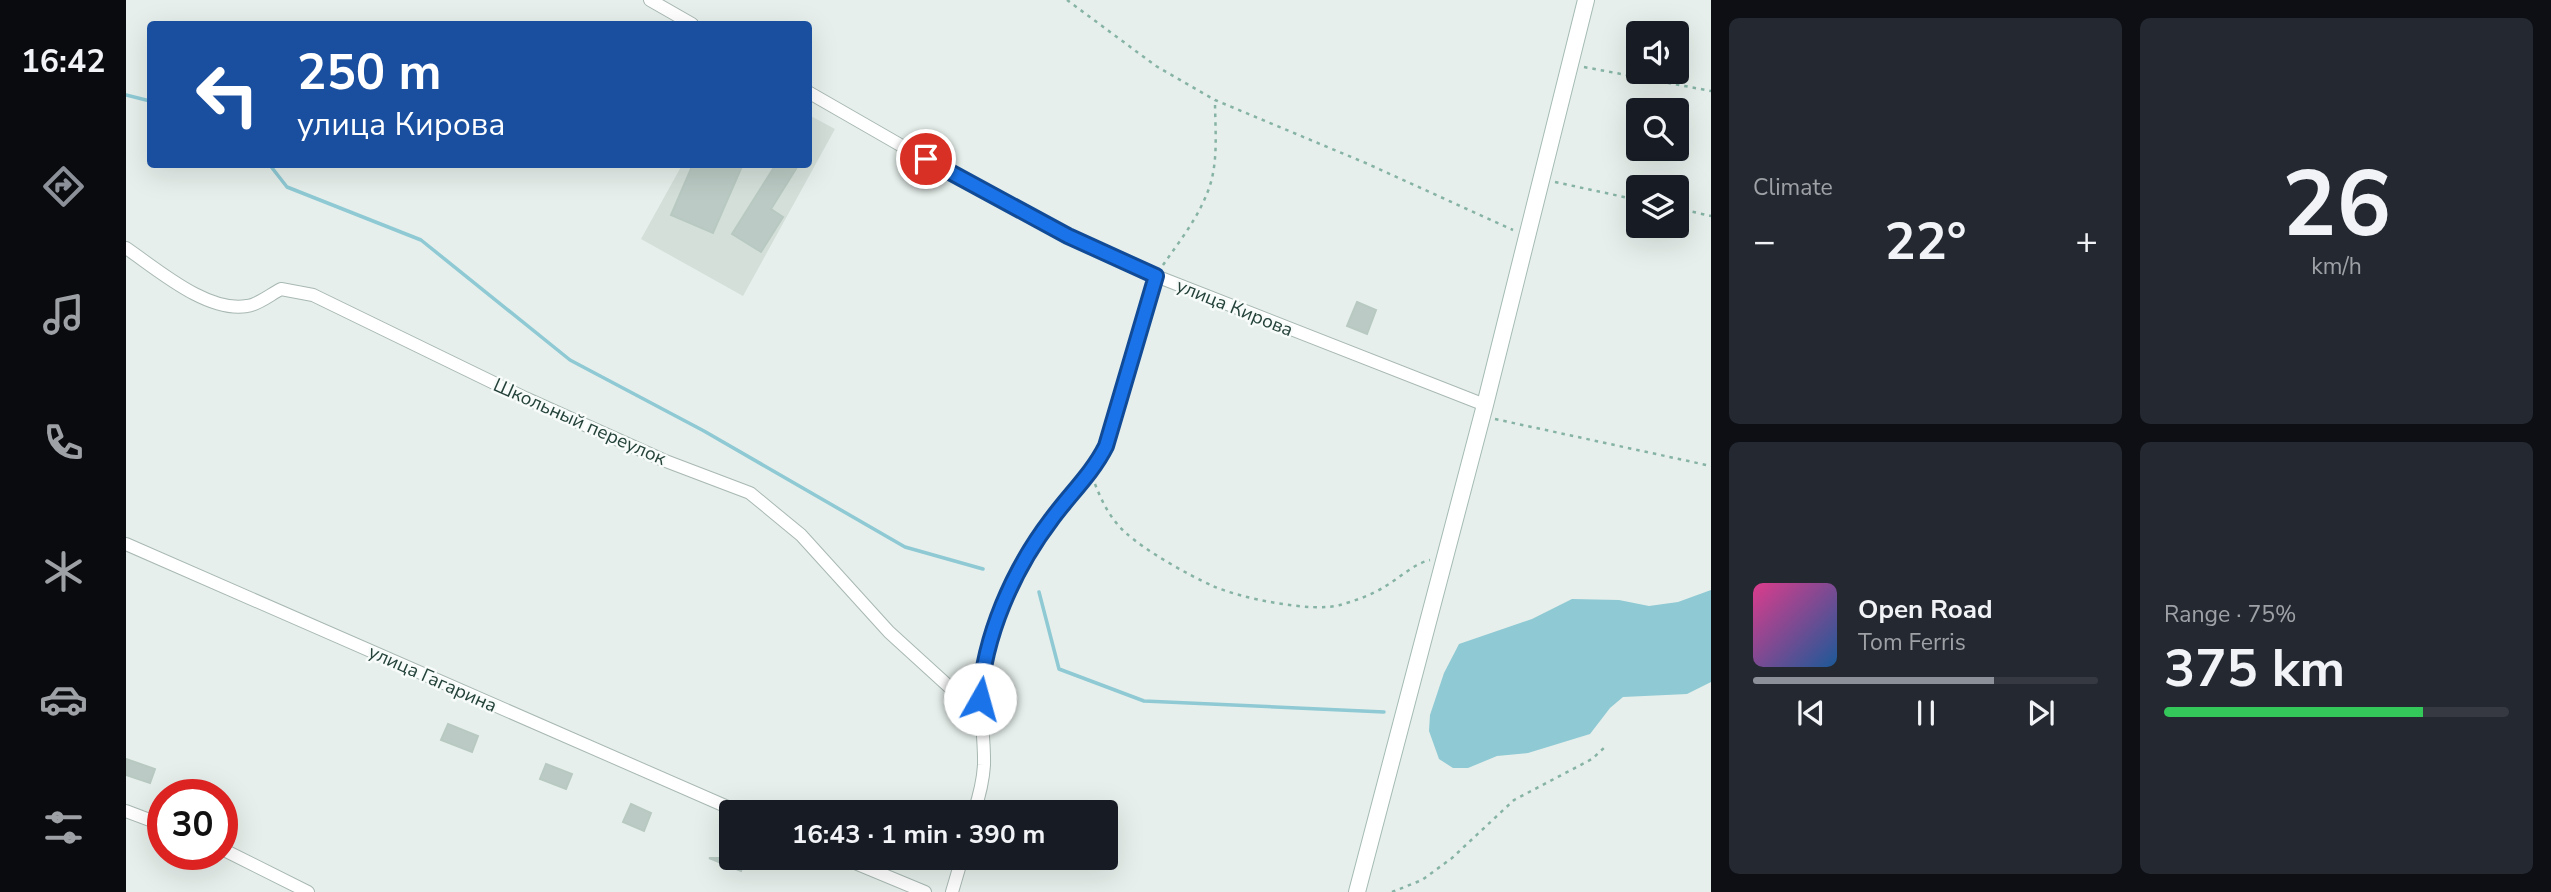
<!DOCTYPE html>
<html lang="en">
<head>
<meta charset="utf-8">
<style>
	:root { --surface:#171b24; --page:#242831; --text:#f1f3f6; --muted:#9ea1a6; --line:#363941; --accent:#8c9099 }
	body { margin:0; font-family:"Nunito Sans",sans-serif; background:var(--page); color:var(--text); height:100vh; display:flex; flex-direction:column; font-size:26px; white-space:nowrap }
	* { box-sizing:border-box; margin:0 }
	p { font-size:23px; color:var(--muted) }
	.icon { flex:none; width:38px; height:38px; fill:none; stroke:currentColor; stroke-width:2; stroke-linecap:round; stroke-linejoin:round }
	.map { position:relative; flex:1; overflow:hidden }
	.details { display:flex; flex-direction:column; gap:18px; padding:18px; background:#0d0f14; width:840px }
	.details>* { flex:none }
	.banner { position:absolute; left:21px; top:21px; width:665px; height:147px; border-radius:7px; box-shadow:0 7px 28px #0002; background:#1a4fa0; color:#fff; overflow:hidden }
	.fabs { position:absolute; left:1500px; top:21px; display:grid; gap:14px }
	.fabs a { display:grid; place-items:center; width:63px; height:63px; border-radius:7px; background:var(--surface); box-shadow:0 7px 28px #0002; font-size:35px }
	.speed { position:absolute; left:21px; top:779px; display:flex; gap:14px; font-size:35px; font-weight:700; text-align:center }
	.speed>* { display:grid; place-content:center; width:91px; height:91px; border-radius:50%; background:var(--surface); box-shadow:0 7px 28px #0002; line-height:1 }
	.speed .limit { border:10px solid #d22; background:#fff; color:#111 }
	.pin { position:absolute; display:grid; place-items:center; width:60px; height:60px; color:#fff; margin:-30px; border:4px solid #fff; border-radius:50%; box-shadow:0 2px 7px #0007 }
	.me { position:absolute; width:77px; margin:-38px; rotate:7deg; stroke-linejoin:round; filter:drop-shadow(0 0 5px #0008) }
	.turn { display:flex; align-items:center; gap:24px; height:147px; padding:0 35px; font-size:32px }
	.turn .icon { width:91px; height:91px; stroke-width:2.5 }
	.turn b { display:block; font-size:49px; line-height:60px }
	.big { font-size:52px; font-weight:700; line-height:1.1 }
	.details .card { flex:1; display:flex; flex-direction:column; justify-content:center; gap:10px; min-width:0; padding:0 24px; border-radius:10px; background:var(--page) }
	.details .dial { align-items:center; gap:0 }
	.dial b { font-size:91px; line-height:1 }
	.song { display:flex; align-items:center; gap:21px }
	.cover { width:84px; height:84px; border-radius:10px; background:linear-gradient(135deg,hsl(330 70% 55%),hsl(210 70% 35%)) }
	.played { height:7px; border-radius:4px; background:linear-gradient(90deg,var(--accent) 70%,var(--line) 70%) }
	.keys { display:flex; justify-content:space-around; direction:ltr }
	.heat { display:flex; justify-content:space-between; align-items:center; font-size:38px; direction:ltr }
	.charge { height:10px; border-radius:5px; background:linear-gradient(90deg,#34c759 75%,var(--line) 0) }
	.details .tiles { flex:1; display:grid; gap:18px; grid-template-columns:repeat(2,1fr) }
	.trip { position:absolute; left:593px; top:800px; width:399px; height:70px; border-radius:7px; background:var(--surface); box-shadow:0 7px 28px #0002; font-weight:700; line-height:70px; text-align:center }
	main { display:flex; flex:1; min-height:0 }
	.tabs { display:flex; flex-direction:column; width:126px; justify-content:space-around; align-items:center; background:#090b0e; color:var(--muted) }
	.tabs .icon { width:49px; height:49px }
	.tabs .on { color:var(--accent) }
	.tabs b { font-size:32px; color:var(--text) }
	.map>svg:first-child { display:block }
</style>
</head>
<body>
<main>
<nav class="tabs">
<b>16:42</b>
<svg class="icon on" aria-label="directions" viewBox="0 0 24 24"><path d="M12 3l9 9-9 9-9-9zM9 14v-3h6M13 9l2 2-2 2"/></svg>
<svg class="icon" aria-label="music" viewBox="0 0 24 24"><path d="M9 18V5l10-2v13"/><circle cx="6" cy="18" r="3"/><circle cx="16" cy="16" r="3"/></svg>
<svg class="icon" aria-label="phone" viewBox="0 0 24 24"><path d="M5 4h4l2 5-3 2q2 4 5 5l2-3 5 2v4C11 20 4 13 5 4z"/></svg>
<svg class="icon" aria-label="climate" viewBox="0 0 24 24"><path d="M12 3v18M4 7l16 10M4 17L20 7"/></svg>
<svg class="icon" aria-label="car" viewBox="0 0 24 24"><path d="M5 17H2v-5l4-1 3-4h7l3 4 3 1v5h-3M9 17h6M6 11h13"/><circle cx="7" cy="17" r="2"/><circle cx="17" cy="17" r="2"/></svg>
<svg class="icon" aria-label="filters" viewBox="0 0 24 24"><path d="M4 7h16M4 17h16"/><circle cx="9" cy="7" r="2"/><circle cx="15" cy="17" r="2"/></svg>
</nav>
<div class="map">
<svg width="1585" height="892" viewBox="0 0 1585 892">
	<rect width="100%" height="100%" fill="#e6efeb"/>
	<path fill="#d4dfda" d="M683,115L709,129L617,296L515,239L556,165L682,164Z"/>
	<path fill="#8ec9d4" d="M1585,590V682L1561,694L1497,697L1484,708L1464,734L1402,753L1371,756L1342,768H1327L1313,759L1303,731L1304,715L1318,673L1333,644L1406,619L1446,599L1493,600L1523,606L1552,602Z"/>
	<g fill="none" stroke-linecap="round" stroke-linejoin="round">
		<path stroke="#8ec9d4" stroke-width="3.5" d="M0,95L24,101
			M143,164L161,187L295,240L444,360L578,431L779,547L857,569
			M913,592L933,669L1018,701L1258,712"/>
	</g>
	<path fill="#bbcac4" stroke="#b8c9c2" stroke-width="2" d="M567,164H617L587,233L545,215Z
		M650,164H673L645,209L657,217L635,252L606,234Z
		M1231,302L1250,310L1241,334L1221,326Z
		M322,724L352,736L346,752L315,740Z
		M0,759L29,769L24,783L0,775Z
		M420,764L446,774L440,789L414,779Z
		M505,804L525,813L518,831L497,822Z
		M605,829L606,858H620L615,871L583,858H594Z"/>
	<g fill="none" stroke-linecap="round" stroke-linejoin="round">
		<g stroke="#a8b8b2" stroke-width="14">
			<path id="minor" d="M524,0L566,24
				M682,92L776,146L942,236L1030,276L1359,405
				M0,248C31,269 81,313 121,306C132,305 145,294 155,289L187,295L399,398L537,460L624,493L675,535L763,632L853,714
				M0,544L613,812
				M0,811L37,825
				M848,812C853,797 857,781 858,765C859,728 849,696 859,658C873,609 894,560 926,519C944,495 967,473 980,446L1030,276
				M96,849L182,892
				M717,858L799,892
				M826,892L836,858"/>
		</g>
		<g stroke="#a4bbb3" stroke-width="18">
			<path id="secondary" d="M1231,892L1359,405L1460,0"/>
		</g>
		<path stroke="#86b3a5" stroke-width="2.5" stroke-dasharray="3.5 5" stroke-linecap="butt" d="M941,0L1030,66L1089,100L1242,164L1387,230
			M1458,67L1585,91
			M1429,182L1512,200
			M1550,208L1585,216
			M1037,265C1053,242 1072,218 1082,191C1093,163 1089,129 1089,100
			M1369,419L1585,466
			M969,484C976,502 985,520 1000,533C1018,550 1064,576 1087,586C1113,598 1187,613 1214,605C1228,601 1246,595 1258,587C1274,578 1287,564 1304,560
			M1266,892L1296,880L1326,858L1388,800L1466,759L1479,747"/>
		<use href="#minor" stroke="#fff" stroke-width="12"/>
		<use href="#secondary" stroke="#fff" stroke-width="16"/>
	</g>
	<g fill="none" stroke-linecap="round" stroke-linejoin="round">
		<g stroke="#114b97" stroke-width="18">
			<path id="route" d="M800,159L942,236L1030,276L980,446C966,474 943,495 925,520C887,570 858,636 854,699"/>
		</g>
		<use href="#route" stroke="#1a73e8" stroke-width="12"/>
	</g>
	<g text-anchor="middle" stroke-width="5" stroke-linejoin="round" paint-order="stroke">
		<g font-size="19" fill="#24423a" stroke="#f7fbf9">
			<text transform="translate(1109 307) rotate(22)" y="7">улица Кирова</text>
			<text transform="translate(454 421) rotate(24)" y="7">Школьный переулок</text>
			<text transform="translate(307 678) rotate(24)" y="7">улица Гагарина</text>
		</g>
	</g>
</svg>
<div class="fabs">
<a><svg class="icon" aria-label="sound" viewBox="0 0 24 24"><path d="M4 9h4l5-4v14l-5-4H4zM17 9q2 3 0 6"/></svg></a>
<a><svg class="icon" aria-label="search" viewBox="0 0 24 24"><circle cx="10" cy="10" r="6"/><path d="M15 15l6 6"/></svg></a>
<a><svg class="icon" aria-label="layers" viewBox="0 0 24 24"><path d="M12 4l9 5-9 5-9-5zM3 14l9 5 9-5"/></svg></a>
</div>
<div class="speed"><div class="limit">30</div></div>
<div class="pin" style="left:800px;top:159px;background:#d93025"><svg class="icon" aria-label="arrive" viewBox="0 0 24 24"><path d="M6 21V4h12l-3 4 3 4H6"/></svg></div>
<svg class="me" style="left:854px;top:699px" viewBox="-20 -20 40 40"><circle r="19" fill="#fff"/><path d="M0-13L10 11 0 6-10 11z" fill="#1a73e8"/></svg>
<div class="trip">16:43 · 1 min · 390 m</div>
<div class="banner">
<div class="turn"><svg class="icon" aria-label="left" viewBox="0 0 24 24"><path d="M17 20v-9H6M10 6l-5 5 5 5"/></svg><div><b>250 m</b>улица Кирова</div></div>
</div>
</div>
<section class="details">
<div class="tiles">
<div class="card"><p>Climate</p>
<div class="heat"><a>−</a><b class="big">22°</b><a>+</a></div>
</div>
<div class="card dial"><b>26</b><p>km/h</p></div>
<div class="card">
<div class="song"><i class="cover"></i><div><b>Open Road</b><p>Tom Ferris</p></div></div>
<div class="played"></div>
<div class="keys"><svg class="icon" aria-label="previous" viewBox="0 0 24 24"><path d="M18 5L8 12l10 7zM5 5v14"/></svg><svg class="icon" aria-label="pause" viewBox="0 0 24 24"><path d="M8 5v14M16 5v14"/></svg><svg class="icon" aria-label="next" viewBox="0 0 24 24"><path d="M6 5l10 7-10 7zM19 5v14"/></svg></div>
</div>
<div class="card"><p>Range · 75%</p><b class="big">375 km</b><div class="charge"></div></div>
</div>
</section>
</main>
</body>
</html>
